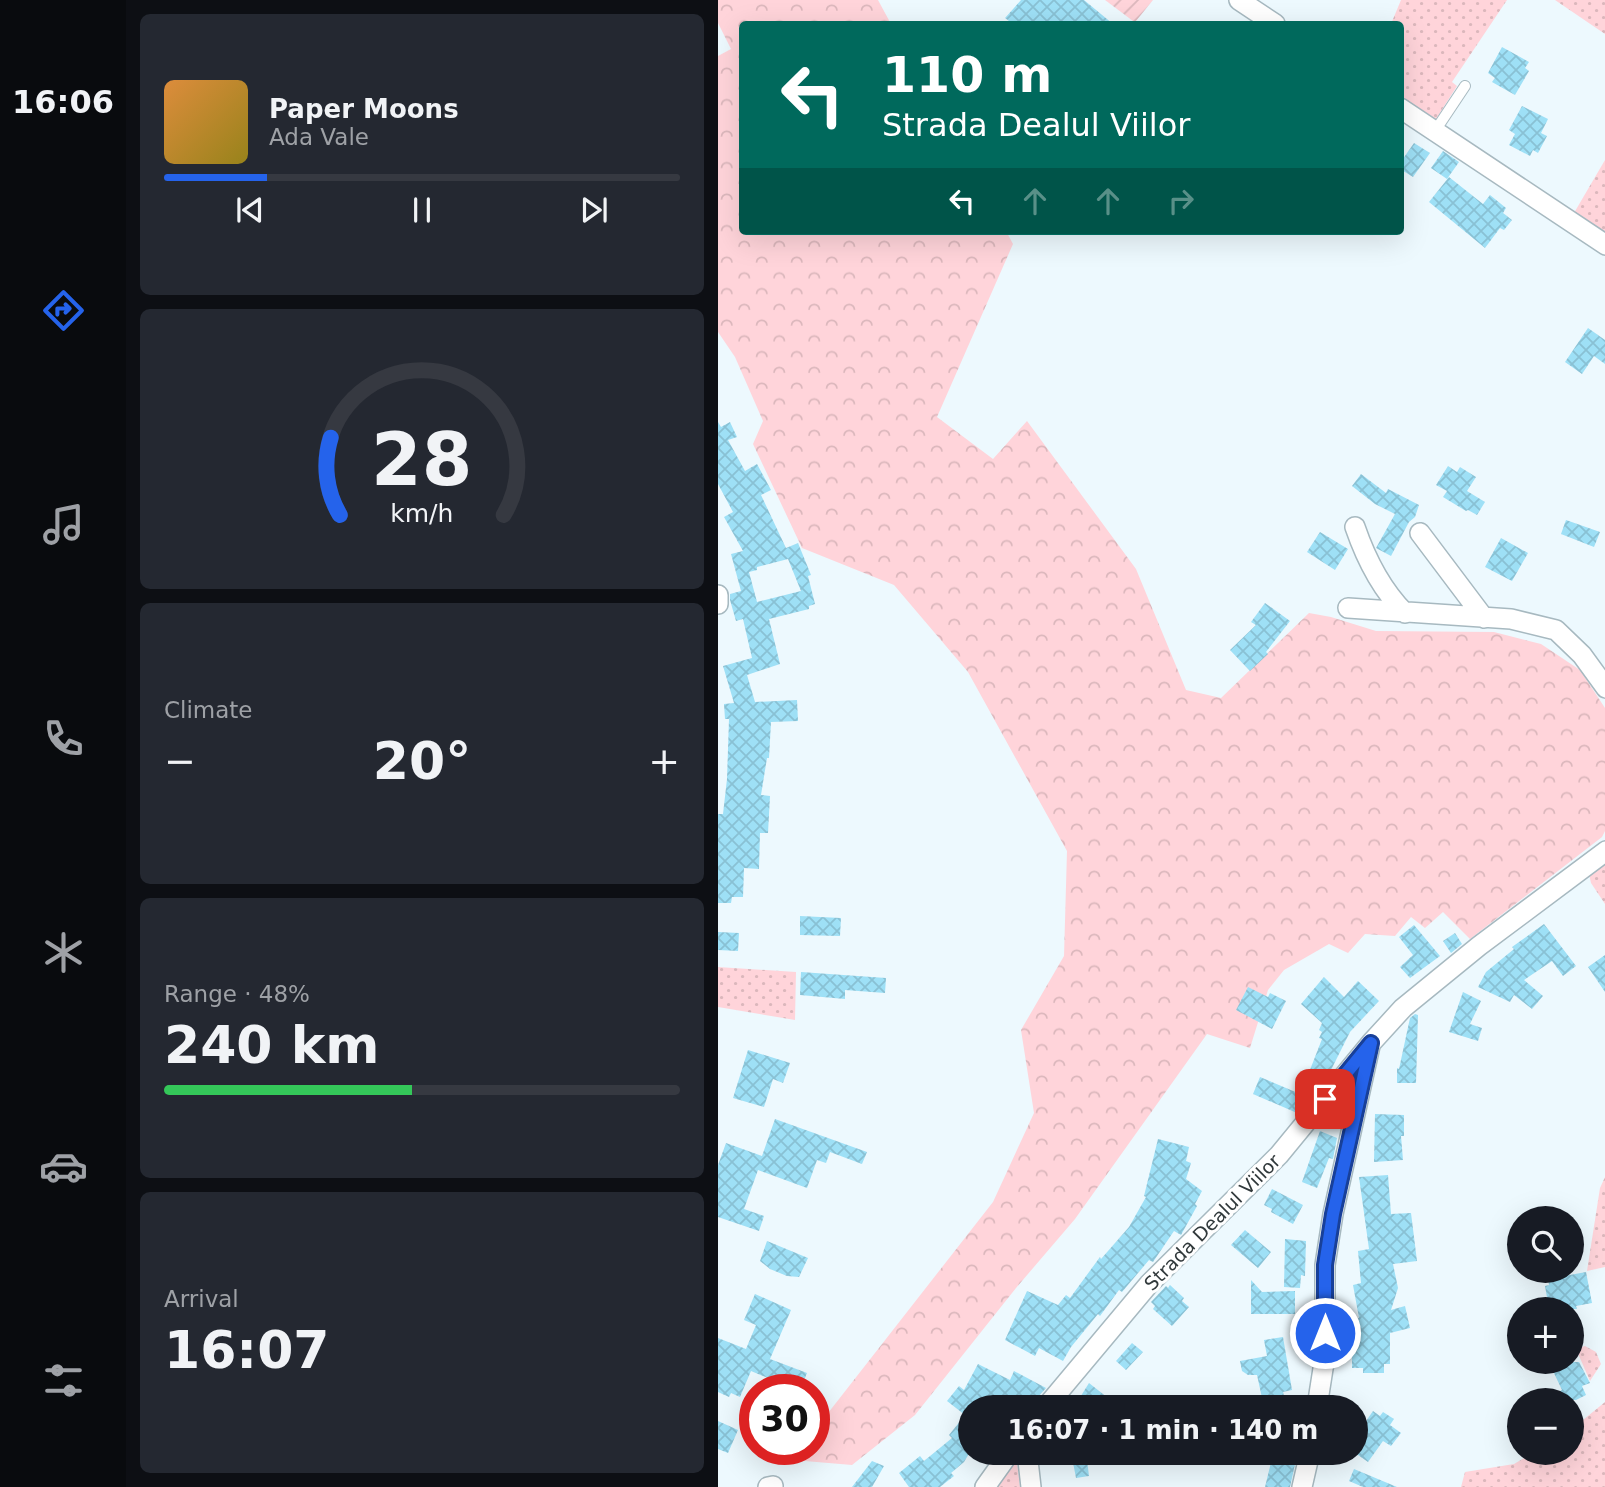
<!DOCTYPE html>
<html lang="en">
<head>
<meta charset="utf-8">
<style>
	:root { --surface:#171b24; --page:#242831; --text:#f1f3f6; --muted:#9ea1a6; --line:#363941; --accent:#2563eb }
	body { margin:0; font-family:"DejaVu Sans",sans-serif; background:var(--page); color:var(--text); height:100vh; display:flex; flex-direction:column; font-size:26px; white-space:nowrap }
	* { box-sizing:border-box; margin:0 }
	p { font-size:23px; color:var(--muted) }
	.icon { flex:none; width:38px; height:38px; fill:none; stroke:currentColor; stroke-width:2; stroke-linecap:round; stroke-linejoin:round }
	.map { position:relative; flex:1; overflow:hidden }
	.drawer { display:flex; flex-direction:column; gap:14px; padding:14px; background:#0d0f14; width:592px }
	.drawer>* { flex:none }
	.top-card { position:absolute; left:21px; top:21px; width:665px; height:214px; border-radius:7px; box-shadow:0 7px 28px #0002; background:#00695c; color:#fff; overflow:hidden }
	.controls { position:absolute; left:789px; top:1206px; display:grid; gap:14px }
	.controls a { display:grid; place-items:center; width:77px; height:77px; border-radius:50%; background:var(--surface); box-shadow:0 7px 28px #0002; font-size:35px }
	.speed { position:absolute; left:21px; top:1374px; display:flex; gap:14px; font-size:35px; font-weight:700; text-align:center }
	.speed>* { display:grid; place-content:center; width:91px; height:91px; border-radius:50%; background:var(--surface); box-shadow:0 7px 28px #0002; line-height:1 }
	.speed .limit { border:10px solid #d22; background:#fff; color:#111 }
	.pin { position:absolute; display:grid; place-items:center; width:60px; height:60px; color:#fff; margin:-30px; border-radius:14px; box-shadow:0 4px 10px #0006 }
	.me { position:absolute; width:77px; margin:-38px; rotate:0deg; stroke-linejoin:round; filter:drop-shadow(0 0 5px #0008) }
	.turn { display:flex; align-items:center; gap:24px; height:147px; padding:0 28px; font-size:32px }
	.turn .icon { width:91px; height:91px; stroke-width:2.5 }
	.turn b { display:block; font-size:49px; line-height:60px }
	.lanes { display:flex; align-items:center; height:66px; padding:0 28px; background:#0003; justify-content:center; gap:35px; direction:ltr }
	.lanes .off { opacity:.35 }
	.big { font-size:52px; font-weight:600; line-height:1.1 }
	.drawer .tile { flex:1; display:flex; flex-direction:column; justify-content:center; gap:10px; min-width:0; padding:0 24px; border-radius:10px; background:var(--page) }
	.drawer .dial { align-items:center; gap:0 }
	.dial svg { height:182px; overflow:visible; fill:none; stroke:var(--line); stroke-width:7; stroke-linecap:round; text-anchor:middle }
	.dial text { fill:var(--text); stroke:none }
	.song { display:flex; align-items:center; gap:21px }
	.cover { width:84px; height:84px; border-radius:10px; background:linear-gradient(135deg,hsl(30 70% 55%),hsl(50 70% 35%)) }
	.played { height:7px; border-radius:4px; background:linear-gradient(90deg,var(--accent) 20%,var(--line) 20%) }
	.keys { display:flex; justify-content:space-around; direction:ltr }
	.heat { display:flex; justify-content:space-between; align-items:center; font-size:38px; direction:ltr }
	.charge { height:10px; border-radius:5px; background:linear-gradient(90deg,#34c759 48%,var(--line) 0) }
	.trip { position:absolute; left:240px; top:1395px; width:410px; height:70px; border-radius:35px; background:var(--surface); box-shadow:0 7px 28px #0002; font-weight:600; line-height:70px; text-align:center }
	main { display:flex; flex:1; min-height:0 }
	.menu { display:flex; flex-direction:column; width:126px; justify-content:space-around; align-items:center; background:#090b0e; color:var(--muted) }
	.menu .icon { width:49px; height:49px }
	.menu .current { color:var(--accent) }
	.menu b { font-size:32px; color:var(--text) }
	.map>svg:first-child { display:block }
</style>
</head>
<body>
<main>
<nav class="menu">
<b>16:06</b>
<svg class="icon current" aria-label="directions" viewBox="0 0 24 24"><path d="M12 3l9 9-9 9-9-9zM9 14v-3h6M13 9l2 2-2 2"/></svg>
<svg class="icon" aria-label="music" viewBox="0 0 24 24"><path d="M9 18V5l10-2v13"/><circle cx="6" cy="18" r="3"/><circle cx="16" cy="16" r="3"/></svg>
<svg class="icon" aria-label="phone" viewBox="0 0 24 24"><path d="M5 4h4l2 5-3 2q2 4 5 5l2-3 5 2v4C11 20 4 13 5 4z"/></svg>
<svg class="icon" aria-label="climate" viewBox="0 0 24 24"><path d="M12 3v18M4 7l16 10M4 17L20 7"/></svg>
<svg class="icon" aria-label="car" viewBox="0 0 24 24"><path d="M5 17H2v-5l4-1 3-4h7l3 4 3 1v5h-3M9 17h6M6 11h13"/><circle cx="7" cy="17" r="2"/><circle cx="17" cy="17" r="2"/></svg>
<svg class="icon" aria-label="filters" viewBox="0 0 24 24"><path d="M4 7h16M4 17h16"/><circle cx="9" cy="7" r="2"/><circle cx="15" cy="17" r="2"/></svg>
</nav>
<section class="drawer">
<div class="tile">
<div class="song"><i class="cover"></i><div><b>Paper Moons</b><p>Ada Vale</p></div></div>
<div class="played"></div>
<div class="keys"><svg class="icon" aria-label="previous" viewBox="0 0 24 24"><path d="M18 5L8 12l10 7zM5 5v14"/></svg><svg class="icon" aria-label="pause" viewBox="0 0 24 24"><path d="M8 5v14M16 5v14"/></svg><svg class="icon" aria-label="next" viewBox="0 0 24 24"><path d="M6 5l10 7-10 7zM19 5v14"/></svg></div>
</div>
<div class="tile dial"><svg viewBox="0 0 100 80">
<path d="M14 69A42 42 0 1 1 86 69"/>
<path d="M14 69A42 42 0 0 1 10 35" stroke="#2563eb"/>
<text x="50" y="56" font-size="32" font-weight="700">28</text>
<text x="50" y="72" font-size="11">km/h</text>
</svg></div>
<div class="tile"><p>Climate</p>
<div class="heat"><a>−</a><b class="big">20°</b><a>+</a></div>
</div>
<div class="tile"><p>Range · 48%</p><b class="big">240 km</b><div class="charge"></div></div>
<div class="tile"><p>Arrival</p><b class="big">16:07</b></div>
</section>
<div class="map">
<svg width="888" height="1487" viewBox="0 0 888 1487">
	<defs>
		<pattern id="grass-dots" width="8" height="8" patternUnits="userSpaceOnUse" patternTransform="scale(1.75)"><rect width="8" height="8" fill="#ffd4da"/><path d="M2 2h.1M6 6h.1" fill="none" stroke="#dbb7bc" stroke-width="1.8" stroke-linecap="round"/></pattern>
		<pattern id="forest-crowns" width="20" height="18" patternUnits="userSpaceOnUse" patternTransform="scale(1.75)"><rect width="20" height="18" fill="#ffd4da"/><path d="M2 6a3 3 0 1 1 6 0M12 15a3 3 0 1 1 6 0" fill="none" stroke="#dbb7bc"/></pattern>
		<pattern id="garden-furrows" width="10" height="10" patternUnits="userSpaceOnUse" patternTransform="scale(1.75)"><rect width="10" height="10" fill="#ffd4da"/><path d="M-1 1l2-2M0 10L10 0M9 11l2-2" fill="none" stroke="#dbb7bc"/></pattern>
		<pattern id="building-cross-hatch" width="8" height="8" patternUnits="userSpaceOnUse" patternTransform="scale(1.75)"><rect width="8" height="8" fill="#9ee0f6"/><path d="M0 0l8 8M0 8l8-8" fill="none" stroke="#89c1d4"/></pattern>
	</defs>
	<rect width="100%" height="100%" fill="#edf9fe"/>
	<path fill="url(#grass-dots)" d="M683,0H789L734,82L739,86L718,119L683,97L682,24H673Z
		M837,0H887V34Z
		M887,160V234L856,213Z
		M887,863V904L873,883L871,874Z
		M0,967L78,972L77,1020L0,1007Z
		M887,1177V1267L869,1271L882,1188Z
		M867,1346L878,1352L883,1364L872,1381L858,1349Z
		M887,1402V1487H743L747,1472L796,1464L815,1453L854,1452V1429Z
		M297,1463H299L302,1487H279Z"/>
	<path fill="url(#forest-crowns)" d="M0,0H160L173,24H24V231H288L295,244L219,417L275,459L309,421L418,569L468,690L503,698L591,613L613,617L658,631L776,632L823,644L862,670L887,708L888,829L884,837L752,939L725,912L707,928L693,917L677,936L647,934L630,953L611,944L566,970L550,990L532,1048L489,1034L357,1219L298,1288L197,1415L134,1465L75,1460L83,1449H96V1431L275,1202L316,1113L303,1030L346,956L349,851L250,672L176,585L84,548L35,444L45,421L17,357L0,332V56L13,49L0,23Z"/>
	<path fill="url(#garden-furrows)" d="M387,0H435L418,21H415Z"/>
	<path fill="url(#building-cross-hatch)" fill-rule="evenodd" d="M303,0H366L395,24H295L287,18Z
		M784,47L811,62L807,68L811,71L797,95L774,82L777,78L770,73Z
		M804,106L830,119L823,133L829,136L820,153L815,150L812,156L791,145L797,134L791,130Z
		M696,143L712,153L695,177L682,169V163Z
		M725,151L741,162L729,179L713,168Z
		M731,177L765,204L772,195L788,208L785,213L794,220L786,230L782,228L767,248L711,202Z
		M870,328L887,340V364L876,356L864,374L847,362Z
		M0,422L3,427L12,422L19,437L10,440L27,471L39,464L53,490L43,495L68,548L80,543L93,575L90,576L97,604L91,606V609L51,619L62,664L29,675L37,702L79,700L80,721L53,722L51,758H49L43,795L52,796L50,833H42L41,869L26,868L25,897H14L13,903H0V814H5L9,779L11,719H7L6,704L16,703L5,666L34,658L25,619L18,621L12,600V594L23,591L13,554L25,551L6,517L15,512L0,484ZM70,559L83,591L39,602L31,572L39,570V567Z
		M730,466L739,472L742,467L758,477L749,491L767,502L759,515L750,510L748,511L725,497L729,491L718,485Z
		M643,474L668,493L670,489L701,505L697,517L691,522L673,556L658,548L677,514L657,504L634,486Z
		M848,520L882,532L876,547L843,534Z
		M602,532L630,549L617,570L589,552Z
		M783,538L810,553L794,581L767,567Z
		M547,603L572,621L548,652L550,654L532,671L512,650L538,625L533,622Z
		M82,916L123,918L122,936L82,935Z
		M826,924L858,966L845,976L834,961L806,980L825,996L814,1009L796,995L792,1002L760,987L768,972L796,949L794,947Z
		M696,925L722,956L692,978L682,967L695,955L681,937Z
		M0,932L21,933L20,951L0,950Z
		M737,933L744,944L733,953L725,941Z
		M887,955V992L870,967Z
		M83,972L168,978L167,993L127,990V999L82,995Z
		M606,977L626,997L640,981L661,1001L632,1032L613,1070L614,1071L606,1082L590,1075L604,1039L601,1038L604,1032L601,1030L604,1023L583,1004Z
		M530,987L550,997L552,993L568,1001L554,1029L518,1010Z
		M745,992L763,1001L752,1024L764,1028L760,1041L731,1032Z
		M697,1014L700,1015L698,1083H679V1068L681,1069L692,1018Z
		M30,1050L72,1063L65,1083L55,1079L46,1107L15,1098Z
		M542,1077L587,1096L579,1113L535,1094Z
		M657,1114L686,1115V1136H683L685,1160L656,1162Z
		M57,1119L149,1152L144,1164L112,1152L108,1163L99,1160L89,1188L40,1170L26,1209L46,1216L41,1231L0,1217V1165L8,1143L44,1156Z
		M602,1131L619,1138L615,1159L611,1158L599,1188L584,1182Z
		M440,1139L471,1147L468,1161L473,1163L468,1179L484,1191L477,1204L479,1206L463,1235L456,1231L435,1262L431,1260L404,1292L401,1290L382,1316L380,1314L353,1347L345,1361L321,1348L317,1356L287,1340L309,1291L340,1305L348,1295L352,1298L382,1257L383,1259L411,1227L428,1197L426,1196Z
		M670,1175L673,1214L693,1213L699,1261L675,1264L680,1288L673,1310L687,1306L692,1328L672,1333V1364H666V1373H645V1368H634V1319L641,1318L635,1285L643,1283L640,1251L651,1249L641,1177Z
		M554,1189L585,1205L575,1224L553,1212L554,1209L546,1205Z
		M527,1230L553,1252L540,1268L513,1245Z
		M567,1239L588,1241L587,1276L583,1275L582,1288L566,1287Z
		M49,1241L90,1258L81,1277L69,1276L52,1269L42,1261Z
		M868,1272L874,1303L858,1306L859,1309H831L827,1286L831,1285L830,1279Z
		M533,1280L544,1292L577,1291V1314H533Z
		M452,1285L466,1298L464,1301L471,1307L454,1326L435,1309L437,1306L433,1302L448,1286L450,1288Z
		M37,1294L73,1310L52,1359L89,1373L82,1390H61L64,1384L33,1371L22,1397L13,1393L11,1397L0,1392V1338L28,1349L38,1325L26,1320Z
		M565,1337L574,1390L565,1392L569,1407H546L539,1375H530L524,1371L522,1361L549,1356L546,1340Z
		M414,1343L425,1352L408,1370L398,1361Z
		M844,1362H861L872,1383L864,1386L868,1395L858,1400H826L844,1390L835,1371L846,1366Z
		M260,1364L292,1380L296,1371L328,1388L311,1407H252V1452L246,1462L233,1473L236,1476L222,1487H191L181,1473L202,1456L206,1461L234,1438L231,1435L247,1415L229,1401L241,1386L246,1390Z
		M371,1383L390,1398L383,1407H356Z
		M655,1411L662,1416L665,1412L676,1419L672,1425L683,1433L673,1446L665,1441L650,1462L637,1453V1437Z
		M0,1421L20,1430L10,1453L0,1449Z
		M353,1452H368L371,1476L358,1478Z
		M555,1454L578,1460L572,1487H547Z
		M154,1461L166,1466L154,1487H134Z
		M636,1469L679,1487H645L631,1481Z"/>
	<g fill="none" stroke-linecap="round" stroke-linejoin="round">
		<g stroke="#a7b9c0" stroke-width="12">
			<path id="lane" d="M717,131L747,86"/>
		</g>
		<g stroke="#a7b9c0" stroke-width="22">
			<path id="street" d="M521,0L557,24
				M682,108L888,245
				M637,527C648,559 663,589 687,613
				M702,533L766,618
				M0,595V604
				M630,608L793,619L838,630L864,655L888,688
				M328,1407L431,1284L561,1155L653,1043L685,1008L761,946L888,851
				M599,1407L607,1356V1265L615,1214L652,1046
				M309,1452L313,1487
				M50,1487L55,1486
				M267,1487L292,1452
				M584,1487L592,1452"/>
		</g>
		<use href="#lane" stroke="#fff" stroke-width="10"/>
		<use href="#street" stroke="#fff" stroke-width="19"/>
	</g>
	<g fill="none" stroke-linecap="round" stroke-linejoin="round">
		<g stroke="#184099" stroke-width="18">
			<path id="route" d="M607,1333V1265L615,1214L653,1043L607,1099"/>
		</g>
		<use href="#route" stroke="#2563eb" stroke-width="12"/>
	</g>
	<g text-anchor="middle" stroke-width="6" stroke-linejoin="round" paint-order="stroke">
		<g font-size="19" fill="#31393b" stroke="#fff">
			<text transform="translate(494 1222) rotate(-45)" y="7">Strada Dealul Viilor</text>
		</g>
	</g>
</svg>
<div class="controls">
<a><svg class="icon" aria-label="search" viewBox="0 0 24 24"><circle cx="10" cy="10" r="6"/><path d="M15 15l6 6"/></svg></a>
<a>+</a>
<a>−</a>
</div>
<div class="speed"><div class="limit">30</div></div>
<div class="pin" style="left:607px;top:1099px;background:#d93025"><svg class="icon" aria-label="arrive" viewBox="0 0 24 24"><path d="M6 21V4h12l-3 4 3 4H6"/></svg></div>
<svg class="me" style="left:607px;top:1333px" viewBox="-20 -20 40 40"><circle r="17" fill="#2563eb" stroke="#fff" stroke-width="3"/><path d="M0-11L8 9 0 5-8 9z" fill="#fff"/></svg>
<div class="trip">16:07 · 1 min · 140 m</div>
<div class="top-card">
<div class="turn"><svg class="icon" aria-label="left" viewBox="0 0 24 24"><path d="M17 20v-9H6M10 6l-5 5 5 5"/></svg><div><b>110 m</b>Strada Dealul Viilor</div></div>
<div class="lanes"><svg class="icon" aria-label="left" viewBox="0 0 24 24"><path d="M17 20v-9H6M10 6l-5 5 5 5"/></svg><svg class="icon off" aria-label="ahead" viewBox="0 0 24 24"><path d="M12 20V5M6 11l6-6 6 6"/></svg><svg class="icon off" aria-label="ahead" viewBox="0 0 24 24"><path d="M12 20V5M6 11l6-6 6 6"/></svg><svg class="icon off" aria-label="right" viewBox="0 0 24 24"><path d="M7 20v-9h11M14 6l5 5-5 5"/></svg></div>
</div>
</div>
</main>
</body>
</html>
